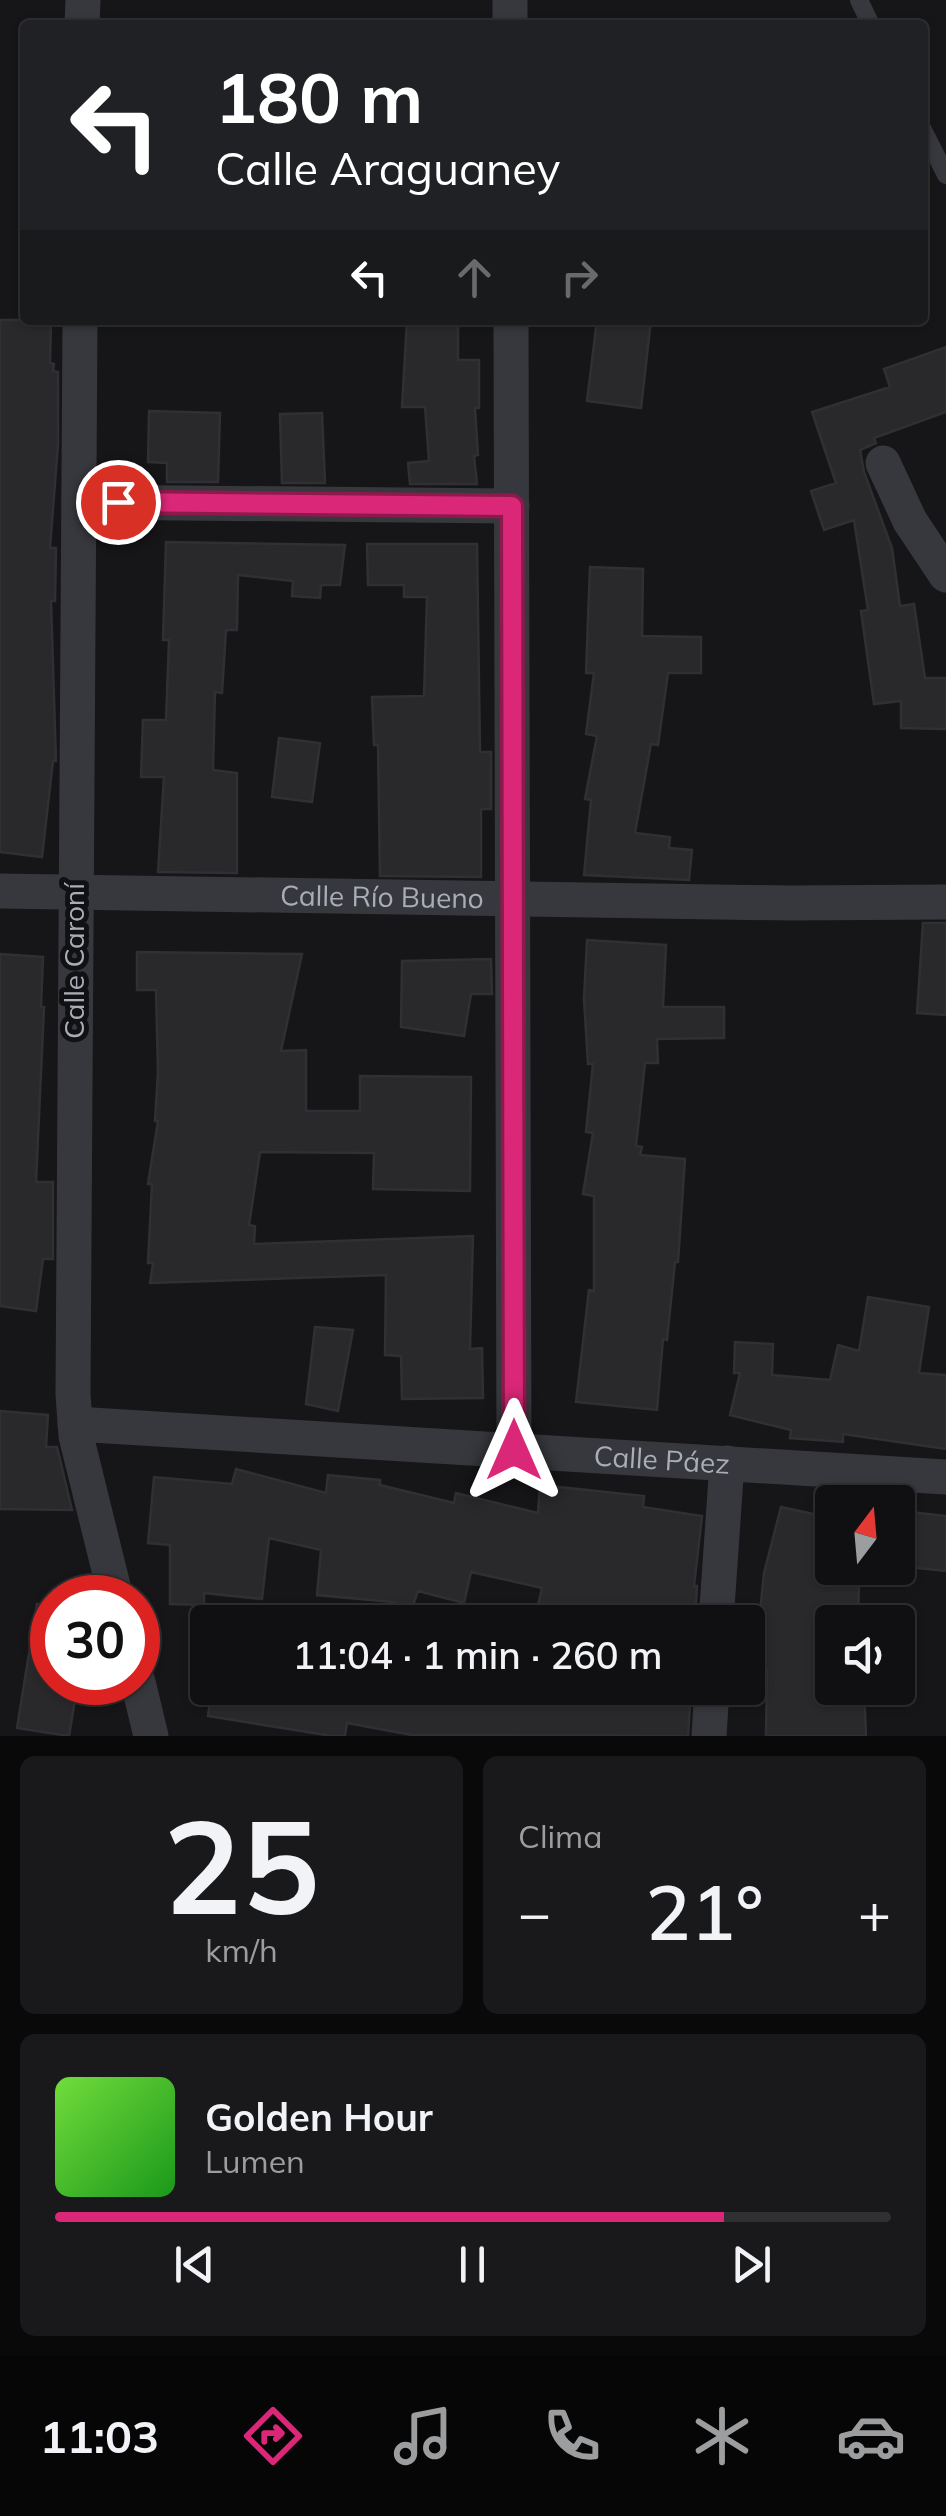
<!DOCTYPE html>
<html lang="es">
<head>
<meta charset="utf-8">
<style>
	:root { --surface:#101012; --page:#19191b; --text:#f1f3f6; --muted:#9c9d9f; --line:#303032; --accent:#db2777 }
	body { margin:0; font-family:Mulish,sans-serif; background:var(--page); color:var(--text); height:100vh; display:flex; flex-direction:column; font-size:38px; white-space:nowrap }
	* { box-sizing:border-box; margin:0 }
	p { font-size:32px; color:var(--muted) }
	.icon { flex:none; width:55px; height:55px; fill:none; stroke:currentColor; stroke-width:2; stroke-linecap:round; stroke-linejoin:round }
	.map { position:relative; height:1736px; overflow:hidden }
	.drawer { display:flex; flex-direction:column; gap:20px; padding:20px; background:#09090a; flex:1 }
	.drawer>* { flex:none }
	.top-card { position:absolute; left:20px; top:20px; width:908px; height:305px; border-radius:10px; box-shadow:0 2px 8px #0004,0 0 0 2px var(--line); background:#202124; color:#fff; overflow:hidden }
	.needle { width:65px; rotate:16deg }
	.buttons { position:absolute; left:815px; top:1485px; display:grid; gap:20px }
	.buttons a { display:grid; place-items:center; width:100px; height:100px; border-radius:10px; background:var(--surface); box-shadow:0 2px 8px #0004,0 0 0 2px var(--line); font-size:50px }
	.speed { position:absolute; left:30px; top:1575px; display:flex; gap:20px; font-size:50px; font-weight:700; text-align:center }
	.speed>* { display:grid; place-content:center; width:130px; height:130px; border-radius:50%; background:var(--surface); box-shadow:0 2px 8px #0004,0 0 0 2px var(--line); line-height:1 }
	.speed .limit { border:15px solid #d22; background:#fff; color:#111 }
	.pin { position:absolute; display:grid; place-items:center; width:85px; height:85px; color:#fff; margin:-42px; border:5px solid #fff; border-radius:50%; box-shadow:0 2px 10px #0007 }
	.me { position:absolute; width:110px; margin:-55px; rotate:0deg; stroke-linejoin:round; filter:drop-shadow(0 0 8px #0008) }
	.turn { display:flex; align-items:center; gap:35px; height:210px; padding:0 30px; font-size:45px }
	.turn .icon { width:130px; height:130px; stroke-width:2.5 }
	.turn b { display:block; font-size:70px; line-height:85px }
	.lanes { display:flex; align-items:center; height:95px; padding:0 30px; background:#0003; justify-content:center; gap:50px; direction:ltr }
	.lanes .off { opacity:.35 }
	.big { font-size:75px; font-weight:600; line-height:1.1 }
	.drawer .tile { flex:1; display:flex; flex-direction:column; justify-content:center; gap:15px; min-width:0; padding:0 35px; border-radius:15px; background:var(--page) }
	.drawer .dial { align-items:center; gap:0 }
	.dial b { font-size:130px; line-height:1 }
	.song { display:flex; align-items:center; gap:30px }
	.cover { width:120px; height:120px; border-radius:15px; background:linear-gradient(135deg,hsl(100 70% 55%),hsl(120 70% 35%)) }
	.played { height:10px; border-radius:5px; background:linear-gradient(90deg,var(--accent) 80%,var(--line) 80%) }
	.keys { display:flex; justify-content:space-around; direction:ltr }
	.heat { display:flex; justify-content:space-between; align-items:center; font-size:55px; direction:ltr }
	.drawer .tiles { flex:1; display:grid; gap:20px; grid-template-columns:1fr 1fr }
	.tile:last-child { grid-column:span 2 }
	.trip { position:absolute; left:190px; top:1605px; width:575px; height:100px; border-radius:10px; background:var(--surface); box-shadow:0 2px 8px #0004,0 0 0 2px var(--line); font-weight:600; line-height:100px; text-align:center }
	.dock { display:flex; height:160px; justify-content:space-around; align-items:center; background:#060607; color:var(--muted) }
	.dock .icon { width:70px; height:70px }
	.dock .active { color:var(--accent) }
	.dock b { font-size:45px; color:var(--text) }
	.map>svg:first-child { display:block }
</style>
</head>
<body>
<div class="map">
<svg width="946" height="1736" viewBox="0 0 946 1736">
	<rect width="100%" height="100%" fill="#161618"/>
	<path fill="#29292c" stroke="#303034" stroke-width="2.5" d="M0,320H51L50,363L54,364L53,371L58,372V444L50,548H56L55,601H51L56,761H53L42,857L0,852Z
		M407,320H458V360H479V408H475L478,455L474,456L477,484H410L408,463L429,461L425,407H402Z
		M597,320H651L641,408L587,401Z
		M946,347V412L874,438L876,443L860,450L864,472L892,548L900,606L914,604L925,678H946V729L901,728V701L874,704L861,611L868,610L854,520L824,530L811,491L836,483L812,412L890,387L884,369Z
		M149,411L220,413L218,482H167V463L148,462Z
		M322,413L325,483H282L280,414Z
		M166,542L345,545L340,585H321L320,598L292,596L293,581L238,575L237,630H226L222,693L215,692L213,770L237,773V873L158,872L164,777H141L143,720H166L169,640H163Z
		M367,544H477L480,752H491V809H481V877L380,876L378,745H374L372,697L424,696L427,597H404V585H368Z
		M590,567L643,569L642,636L701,637V673H668L658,745L651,744L635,833L670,837L669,848L692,850L689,880L584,875L591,800L585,799L597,736L586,734L594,673H586Z
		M279,738L320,743L312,802L272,797Z
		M923,923H946V1015L917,1013Z
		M587,940L666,945L663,1007H724V1038L657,1039L658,1063H645L636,1146L642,1147L640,1155L685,1159L678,1262H675L667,1340L663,1339L657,1410L576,1402L589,1290L594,1291V1196L583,1194L593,1133L586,1132L593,1064H588L584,999Z
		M137,952L302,954L281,1051L306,1050V1111H360V1076L471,1077L470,1191L373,1189L374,1153L260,1152L249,1225L255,1226L254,1244L473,1236L470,1349L482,1348L483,1398L402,1399L401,1356L385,1355L386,1275L150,1283L153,1263H148L152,1184H148L158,1121H155L158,1072L156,990H137Z
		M0,954L43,957L41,1007H44L36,1182H53V1259H43L36,1311L0,1306Z
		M491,959L492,994H471L464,1036L401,1027L402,961Z
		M868,1297L929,1307L919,1373L946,1375V1449L843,1434V1442L790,1438L791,1430L730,1415L740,1373H734L735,1342L773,1344L772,1375L830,1380L838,1345L859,1351Z
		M315,1327L353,1330L338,1411L306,1404Z
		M0,1411L48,1415L46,1447H57L72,1510L0,1509Z
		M236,1469L326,1493L328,1475L380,1480V1485L454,1503L456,1493L538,1513L540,1485L644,1496L643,1507L702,1516L694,1586H697L695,1622H534L542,1588L471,1572L464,1603L418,1591L412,1608L392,1602L317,1595L321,1550L269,1538L262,1599L204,1593V1605L170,1604V1545L148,1543L154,1477L232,1484Z
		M781,1507L832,1518L822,1579L859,1581L858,1617L832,1616V1688H864L866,1736H766L767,1670L757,1669L758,1632L764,1573Z
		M901,1511L946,1516V1571L898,1566Z
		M37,1604L52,1606V1682H78L69,1736L17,1728Z
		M212,1688H691L688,1736L412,1735L347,1723L345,1736H332L208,1716Z"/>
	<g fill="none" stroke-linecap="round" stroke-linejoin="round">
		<path stroke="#37383d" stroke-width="18" d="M859,0L871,25
			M922,128L946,175"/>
		<g stroke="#37383d" stroke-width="35">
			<path d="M510,0V25"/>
			<path d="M82,25L83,0"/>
			<path d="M80,320L73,1394L76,1436L116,1598"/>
			<path d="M511,320L514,1450"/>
			<path d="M883,463L910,521L946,575"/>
			<path d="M79,502L512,506"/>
			<path id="s1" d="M0,891L788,903L946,902"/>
			<path id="s2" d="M75,1424L946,1477"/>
			<path d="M716,1622L727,1463"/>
			<path d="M138,1682L151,1736"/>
			<path d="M709,1736L712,1688"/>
		</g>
	</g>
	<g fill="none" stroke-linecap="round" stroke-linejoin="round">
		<g stroke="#8e194d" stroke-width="25">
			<path id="route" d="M118,502L512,506L514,1450"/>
		</g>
		<use href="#route" stroke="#db2777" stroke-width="18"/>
	</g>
	<g text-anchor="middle" stroke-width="10" stroke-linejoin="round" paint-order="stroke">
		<g font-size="28" fill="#a8adb8" stroke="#111113">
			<text dy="10" stroke="none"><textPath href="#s1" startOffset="382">Calle Río Bueno</textPath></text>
			<text transform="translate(74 961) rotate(-90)" y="10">Calle Caroní</text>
			<text dy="10" stroke="none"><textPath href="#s2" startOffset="588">Calle Páez</textPath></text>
		</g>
	</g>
</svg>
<div class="buttons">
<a><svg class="needle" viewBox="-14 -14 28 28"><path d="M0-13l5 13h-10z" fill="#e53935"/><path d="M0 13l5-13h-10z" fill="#9c9d9f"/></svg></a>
<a><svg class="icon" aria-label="sound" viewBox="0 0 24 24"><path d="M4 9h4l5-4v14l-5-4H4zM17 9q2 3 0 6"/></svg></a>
</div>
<div class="speed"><div class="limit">30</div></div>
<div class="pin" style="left:118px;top:502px;background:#d93025"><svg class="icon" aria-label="arrive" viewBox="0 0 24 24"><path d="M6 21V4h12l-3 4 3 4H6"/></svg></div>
<svg class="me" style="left:514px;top:1450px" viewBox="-20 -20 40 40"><path d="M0-17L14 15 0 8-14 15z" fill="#db2777" stroke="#fff" stroke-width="4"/></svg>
<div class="trip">11:04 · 1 min · 260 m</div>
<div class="top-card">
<div class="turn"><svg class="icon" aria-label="left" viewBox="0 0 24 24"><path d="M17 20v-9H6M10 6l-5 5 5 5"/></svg><div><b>180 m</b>Calle Araguaney</div></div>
<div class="lanes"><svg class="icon" aria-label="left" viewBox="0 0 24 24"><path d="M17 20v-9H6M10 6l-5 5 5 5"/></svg><svg class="icon off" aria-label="ahead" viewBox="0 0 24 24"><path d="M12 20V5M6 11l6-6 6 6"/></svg><svg class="icon off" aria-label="right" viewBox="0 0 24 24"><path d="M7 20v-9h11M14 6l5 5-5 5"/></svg></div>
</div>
</div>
<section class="drawer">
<div class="tiles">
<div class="tile dial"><b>25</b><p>km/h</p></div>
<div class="tile"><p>Clima</p>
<div class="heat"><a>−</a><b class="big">21°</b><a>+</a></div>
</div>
<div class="tile">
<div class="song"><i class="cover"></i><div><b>Golden Hour</b><p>Lumen</p></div></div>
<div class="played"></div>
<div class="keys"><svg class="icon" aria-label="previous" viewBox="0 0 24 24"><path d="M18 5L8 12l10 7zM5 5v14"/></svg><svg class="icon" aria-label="pause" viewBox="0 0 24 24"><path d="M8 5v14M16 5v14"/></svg><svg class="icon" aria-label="next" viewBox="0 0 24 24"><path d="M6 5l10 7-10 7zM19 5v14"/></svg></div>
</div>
</div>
</section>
<nav class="dock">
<b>11:03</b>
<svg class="icon active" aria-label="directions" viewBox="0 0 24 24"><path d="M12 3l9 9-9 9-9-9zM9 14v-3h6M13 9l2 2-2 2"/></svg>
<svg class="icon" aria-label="music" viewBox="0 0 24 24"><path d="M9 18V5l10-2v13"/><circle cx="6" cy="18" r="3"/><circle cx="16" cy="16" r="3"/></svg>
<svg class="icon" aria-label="phone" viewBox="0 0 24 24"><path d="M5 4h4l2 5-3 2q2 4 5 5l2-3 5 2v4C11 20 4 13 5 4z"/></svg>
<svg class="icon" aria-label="climate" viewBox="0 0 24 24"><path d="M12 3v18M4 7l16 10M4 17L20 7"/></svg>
<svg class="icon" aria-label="car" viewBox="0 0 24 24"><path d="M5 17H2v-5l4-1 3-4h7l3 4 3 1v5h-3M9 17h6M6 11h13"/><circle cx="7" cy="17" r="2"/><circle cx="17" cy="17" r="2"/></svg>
</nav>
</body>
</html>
